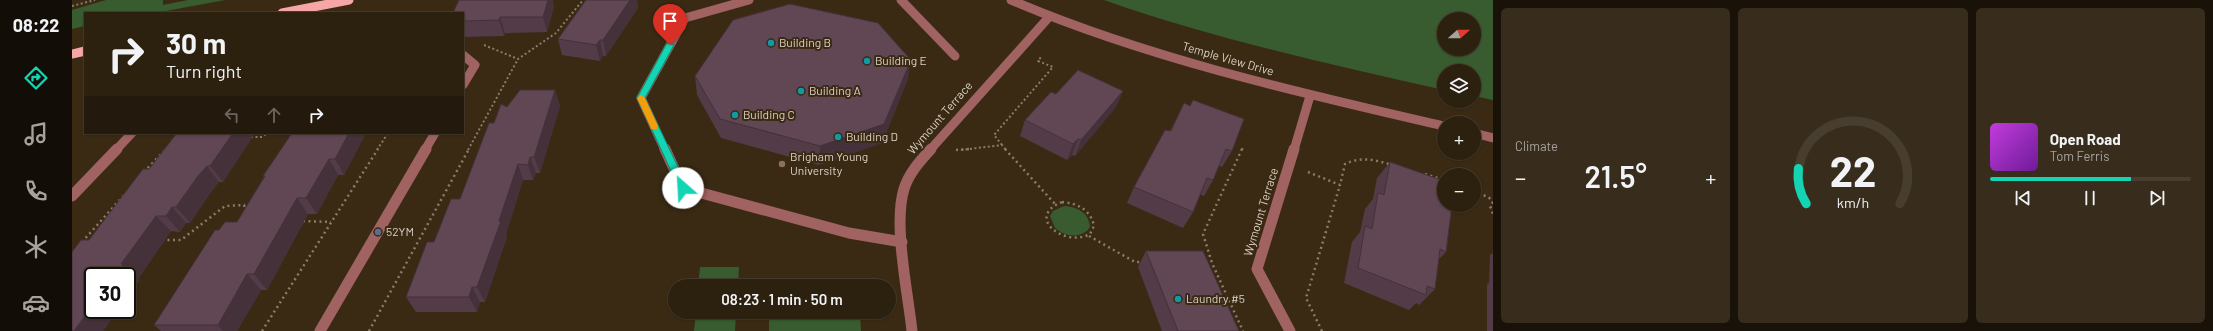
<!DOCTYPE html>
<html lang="en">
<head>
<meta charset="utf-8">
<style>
	:root { --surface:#2c200f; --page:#382d1d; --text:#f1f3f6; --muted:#a6a39e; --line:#483e2f; --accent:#13d5b3 }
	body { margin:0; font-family:Barlow,sans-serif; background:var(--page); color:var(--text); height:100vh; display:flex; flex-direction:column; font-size:15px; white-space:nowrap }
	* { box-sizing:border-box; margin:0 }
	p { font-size:13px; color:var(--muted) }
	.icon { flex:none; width:22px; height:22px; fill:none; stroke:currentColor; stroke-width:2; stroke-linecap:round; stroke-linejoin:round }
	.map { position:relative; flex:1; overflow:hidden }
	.details { display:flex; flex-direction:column; gap:8px; padding:8px; background:#181208; width:720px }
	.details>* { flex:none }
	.banner { position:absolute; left:12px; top:12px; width:380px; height:122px; border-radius:0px; box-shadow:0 1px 3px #0004,0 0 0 1px var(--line); background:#2c200f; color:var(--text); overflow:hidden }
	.needle { width:26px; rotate:69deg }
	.fabs { position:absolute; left:1365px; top:12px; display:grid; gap:8px }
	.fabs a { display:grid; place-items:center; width:44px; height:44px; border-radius:50%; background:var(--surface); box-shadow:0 1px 3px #0004,0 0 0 1px var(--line); font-size:20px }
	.speed { position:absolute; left:12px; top:267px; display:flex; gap:8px; font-size:20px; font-weight:700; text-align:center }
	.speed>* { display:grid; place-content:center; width:52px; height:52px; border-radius:50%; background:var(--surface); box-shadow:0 1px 3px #0004,0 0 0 1px var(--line); line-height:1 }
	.speed .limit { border:2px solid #111; border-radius:6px; background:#fff; color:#111 }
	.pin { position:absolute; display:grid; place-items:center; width:34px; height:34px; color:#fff; margin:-41px -17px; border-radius:50% 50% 50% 0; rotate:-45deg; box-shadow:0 0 4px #0007 }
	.pin .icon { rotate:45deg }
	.me { position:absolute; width:44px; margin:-22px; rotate:334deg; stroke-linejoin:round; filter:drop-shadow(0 0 3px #0008) }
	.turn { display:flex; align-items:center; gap:14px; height:84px; padding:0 16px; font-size:18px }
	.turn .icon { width:52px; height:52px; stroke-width:2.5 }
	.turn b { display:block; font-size:28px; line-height:34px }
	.lanes { display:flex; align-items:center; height:38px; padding:0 16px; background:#0003; justify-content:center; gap:20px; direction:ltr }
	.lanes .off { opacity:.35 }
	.big { font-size:30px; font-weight:600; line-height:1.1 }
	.details .card { flex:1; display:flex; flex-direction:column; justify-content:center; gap:6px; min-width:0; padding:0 14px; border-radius:6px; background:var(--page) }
	.details .dial { align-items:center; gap:0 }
	.dial svg { height:104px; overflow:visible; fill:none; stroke:var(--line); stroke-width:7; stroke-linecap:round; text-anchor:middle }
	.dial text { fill:var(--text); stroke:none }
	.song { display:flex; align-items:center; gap:12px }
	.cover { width:48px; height:48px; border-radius:6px; background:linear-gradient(135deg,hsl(290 70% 55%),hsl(280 70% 35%)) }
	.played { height:4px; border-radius:2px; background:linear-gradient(90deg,var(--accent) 70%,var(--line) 70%) }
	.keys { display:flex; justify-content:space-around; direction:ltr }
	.heat { display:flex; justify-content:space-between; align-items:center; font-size:22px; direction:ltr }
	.details .tiles { flex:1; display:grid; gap:8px; grid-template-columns:repeat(3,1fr) }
	.trip { position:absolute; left:596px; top:279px; width:228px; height:40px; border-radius:20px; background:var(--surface); box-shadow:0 1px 3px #0004,0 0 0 1px var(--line); font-weight:600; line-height:40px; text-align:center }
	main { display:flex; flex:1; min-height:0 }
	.menu { display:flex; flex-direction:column; width:72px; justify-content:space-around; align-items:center; background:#120d06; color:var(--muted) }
	.menu .icon { width:28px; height:28px }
	.menu .current { color:var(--accent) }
	.menu b { font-size:18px; color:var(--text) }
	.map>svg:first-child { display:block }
</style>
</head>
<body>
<main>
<nav class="menu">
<b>08:22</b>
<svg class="icon current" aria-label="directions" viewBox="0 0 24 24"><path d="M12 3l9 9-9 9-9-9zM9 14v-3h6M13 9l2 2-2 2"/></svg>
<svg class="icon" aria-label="music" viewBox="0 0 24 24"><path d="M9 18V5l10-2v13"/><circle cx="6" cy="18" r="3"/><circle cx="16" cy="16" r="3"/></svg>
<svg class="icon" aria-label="phone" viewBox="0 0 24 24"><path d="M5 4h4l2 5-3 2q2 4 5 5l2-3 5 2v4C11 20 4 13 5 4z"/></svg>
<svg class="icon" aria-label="climate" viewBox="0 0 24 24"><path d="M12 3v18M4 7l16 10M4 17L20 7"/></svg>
<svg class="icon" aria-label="car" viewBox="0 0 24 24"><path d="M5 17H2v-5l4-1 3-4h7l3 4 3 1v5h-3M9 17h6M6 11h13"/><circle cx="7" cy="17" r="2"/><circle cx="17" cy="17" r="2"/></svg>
</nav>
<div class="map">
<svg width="1421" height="331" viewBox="0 0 1421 331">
	<rect width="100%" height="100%" fill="#3a2a14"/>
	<path fill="#385c2f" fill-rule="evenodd" d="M34,0H91V5L116,0H153L83,13H13V26L0,29V10Z
		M1032,0H1421V100L1402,96V71H1372V90C1258,64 1142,39 1032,0ZM1372,19H1402V49H1372Z
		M992,206C1005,207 1016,212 1018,226L1016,230C1005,239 993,236 983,228L978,216L981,211Z
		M628,267H667L666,286H626Z
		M624,312H664L663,331H622Z
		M697,312H788L789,331H697Z"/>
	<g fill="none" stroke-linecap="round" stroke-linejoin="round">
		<path stroke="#897c6b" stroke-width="2" stroke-dasharray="2 2.5" stroke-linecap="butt" d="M0,6L23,0
			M412,45L446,59L484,33L511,0
			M179,137H190L195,133
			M930,145L922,135L981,67L966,61L969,57
			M93,150L96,146
			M305,150L316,133
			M396,150L446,59
			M889,150L930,145L934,150
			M1170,150L1171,147"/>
		<path stroke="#897c6b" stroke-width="2.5" stroke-dasharray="2 3.5" stroke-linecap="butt" d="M933,149L983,204
			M1170,149L1131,234L1140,263L1171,331
			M884,150L898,149
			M72,172L94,149
			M1236,172L1268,185L1273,164C1289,156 1304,160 1320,165
			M1353,174L1372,180
			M1402,190L1421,200
			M990,202C1005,203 1019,210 1022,226L1018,234C993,248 952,217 990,202Z
			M1421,202L1418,206L1421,214
			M231,221L259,222
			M1017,236L1063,262H1071
			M90,240H109L153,206L172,205L174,211
			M10,242L53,194
			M190,331L306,149
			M297,331L397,149
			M1250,331L1234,298L1268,185"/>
		<path stroke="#a16262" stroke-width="9" d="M829,0L883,56
			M939,0C1074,58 1229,93 1372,126
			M391,55L403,65L391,85
			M1402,133L1421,138
			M44,150L60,133
			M353,150L363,133
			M593,150L569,98L613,18L677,0
			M858,150L977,17
			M1222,150L1238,96"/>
		<path stroke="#a16262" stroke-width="11" d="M593,149L611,188L777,233L830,242
			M0,196L45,149
			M248,331L354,149
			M840,331C836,293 821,224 832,189C837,173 848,161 859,149
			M1218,331L1185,269L1222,149"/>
		<path stroke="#f6a6a6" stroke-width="9" d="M210,13L277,0
			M0,54L13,51"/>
	</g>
	<path fill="#533c47" d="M514,0H565L566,8L534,56H531L528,61L490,55L486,39Z
		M482,7L475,32L433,33L432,36L391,37V13Z
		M623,76L836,79L810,143L747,165L649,138L625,95Z
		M483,90L488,106L468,173H464L461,180H451L434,234L435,237L413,302H408L405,312H344L334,297L362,242L388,199L422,123L435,107Z
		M1051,91L1044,107L1003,156L1000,155L995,160L948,136L953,120L984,94Z
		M1112,103L1160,151L1150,167L1147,166L1141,180L1132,196L1128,194L1121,212L1111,228L1055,203L1062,187L1098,131Z
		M183,133L151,182H147L139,192L118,223H114L108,232L99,231L66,279L68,280L21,310H46L31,331H0L17,240L77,169Z
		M294,133L272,175H266L245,214H236L195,290H189L165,331H89L82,325L147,230L165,222L192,177L191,176Z
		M1318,162L1374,252L1367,259L1363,289L1347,305L1344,303L1337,310L1272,283L1280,242L1288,232L1293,209L1301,199L1305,178Z
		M1074,251L1167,331H1090L1066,267Z
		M1421,253V331H1415V285L1417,283L1418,255Z"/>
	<path fill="#44313a" d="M476,0H481L482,7L475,32L471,17Z
		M558,0H565L566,8L534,56L531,40Z
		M428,17L433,33L432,36L427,20Z
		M528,40L531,56L528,61L524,45Z
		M839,60L836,79L810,143L747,165L748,146Z
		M483,90L488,106L468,173L462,157Z
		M1051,91L1044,107L1003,156L1009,140Z
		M161,133H183L151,182L138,166Z
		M277,133H294L272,175L263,159Z
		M1006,139L1000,155L995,160L1001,144Z
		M458,157L464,173L461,180L456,165Z
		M257,159L266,175L245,214L234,198Z
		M446,164L451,180L434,234L435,237L413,302L405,287Z
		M135,166L147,182L139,192L118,223L104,207L126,176Z
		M225,198L236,214L195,290L182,274Z
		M100,207L114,223L108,232L94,216Z
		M84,216L99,231L66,279L68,280L55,297V276H43L49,264Z
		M175,274L189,290L165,331H151L146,325Z
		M400,287L408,302L405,312L397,297Z
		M21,305V310H46L31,331H2Z"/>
	<path fill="#614653" stroke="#44313a" d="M387,0H476L471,17H428L427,20L391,21V13H381Z
		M514,0H558L531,40H528L524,45L486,39Z
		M718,4L806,23L839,60L812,124L748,146L648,119L623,76L661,20Z
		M1006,70L1051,91L1009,140L1006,139L1001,144L953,120L979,92L984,94Z
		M448,90H483L462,157H458L456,165L446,164L427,221H429L405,287H400L397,297H334L355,242H362L379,199H388L417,123H422L429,104L435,107Z
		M1121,100L1172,119L1160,151L1154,149L1141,180L1135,178L1121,212L1062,187L1093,130L1099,131L1112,103L1118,106Z
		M105,133H161L138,166H135L126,176L104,207H100L94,216H84L49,264L51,265L43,276H21V305L2,331H0V252L9,240H17L71,169H77Z
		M220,133H277L263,159H257L234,198H225L182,274H175L146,325H82L143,230H147L153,222H165L193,176H191Z
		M1318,162L1372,181V205H1380L1374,252L1368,249L1363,289L1355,286L1354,295L1286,268L1293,226L1300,229L1306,193L1312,195Z
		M1074,251H1131L1167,331H1106Z"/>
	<path fill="#13d5b3" stroke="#0c8a74" d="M595,43L602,45L573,98L616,188L611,191L607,188L565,98Z"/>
	<path fill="#f59e0b" d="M569,95L573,98L586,126L585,129H579L578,126L565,98Z"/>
	<g fill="#0f9aa8" stroke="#3a2a14" stroke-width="1.5">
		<circle cx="699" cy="43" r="4"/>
		<circle cx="795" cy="61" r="4"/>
		<circle cx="729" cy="91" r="4"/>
		<circle cx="663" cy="115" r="4"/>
		<circle cx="766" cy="137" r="4"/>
		<circle cx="1106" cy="299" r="4"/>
	</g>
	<circle fill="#8d6e63" stroke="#3a2a14" stroke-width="1.5" cx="710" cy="164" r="4"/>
	<circle fill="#5c6f8a" stroke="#3a2a14" stroke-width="1.5" cx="306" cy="232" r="4"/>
	<g text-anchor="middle" stroke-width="4" stroke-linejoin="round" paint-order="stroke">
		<g font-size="12" fill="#dad0c3" stroke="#3a2a14" text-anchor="start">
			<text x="707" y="47">Building B</text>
			<text x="803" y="65">Building E</text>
			<text x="737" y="95">Building A</text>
			<text x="671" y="119">Building C</text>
			<text x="774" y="141">Building D</text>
			<text x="718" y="161">Brigham Young<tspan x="718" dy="14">University</tspan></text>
			<text x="314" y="236">52YM</text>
			<text x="1114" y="303">Laundry #5</text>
		</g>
		<g font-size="12" fill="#dad0c3" stroke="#3a2a14">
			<text transform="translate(1156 59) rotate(16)" y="4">Temple View Drive</text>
			<text transform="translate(868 118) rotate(-49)" y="4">Wymount Terrace</text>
			<text transform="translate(1189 212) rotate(-73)" y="4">Wymount Terrace</text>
		</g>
	</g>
</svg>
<div class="fabs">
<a><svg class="needle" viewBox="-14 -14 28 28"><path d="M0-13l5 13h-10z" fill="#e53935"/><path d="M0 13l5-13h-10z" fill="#a6a39e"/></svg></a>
<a><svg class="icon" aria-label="layers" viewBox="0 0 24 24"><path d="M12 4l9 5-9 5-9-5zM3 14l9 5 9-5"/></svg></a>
<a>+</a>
<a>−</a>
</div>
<div class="speed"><div class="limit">30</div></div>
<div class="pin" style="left:598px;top:45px;background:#d93025"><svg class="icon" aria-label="arrive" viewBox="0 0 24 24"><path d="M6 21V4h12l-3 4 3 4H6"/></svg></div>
<svg class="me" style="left:611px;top:188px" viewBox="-20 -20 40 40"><circle r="19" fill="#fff"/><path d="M0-13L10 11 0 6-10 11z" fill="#13d5b3"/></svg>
<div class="trip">08:23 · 1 min · 50 m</div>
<div class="banner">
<div class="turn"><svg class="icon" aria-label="right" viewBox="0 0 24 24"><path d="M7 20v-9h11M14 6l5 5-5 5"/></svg><div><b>30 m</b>Turn right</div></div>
<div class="lanes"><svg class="icon off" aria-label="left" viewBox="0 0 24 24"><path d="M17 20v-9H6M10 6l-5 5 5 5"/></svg><svg class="icon off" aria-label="ahead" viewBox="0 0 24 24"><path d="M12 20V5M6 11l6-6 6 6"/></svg><svg class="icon" aria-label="right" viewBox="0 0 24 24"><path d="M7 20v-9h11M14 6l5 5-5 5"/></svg></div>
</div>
</div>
<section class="details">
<div class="tiles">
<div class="card"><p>Climate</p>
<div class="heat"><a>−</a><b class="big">21.5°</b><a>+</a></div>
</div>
<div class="card dial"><svg viewBox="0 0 100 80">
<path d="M14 69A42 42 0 1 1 86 69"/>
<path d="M14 69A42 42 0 0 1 8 42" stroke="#13d5b3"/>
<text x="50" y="56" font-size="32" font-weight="700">22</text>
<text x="50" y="72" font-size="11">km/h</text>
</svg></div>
<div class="card">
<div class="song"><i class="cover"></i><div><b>Open Road</b><p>Tom Ferris</p></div></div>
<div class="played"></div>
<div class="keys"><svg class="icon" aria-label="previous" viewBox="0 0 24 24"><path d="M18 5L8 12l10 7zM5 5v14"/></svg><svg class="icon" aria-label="pause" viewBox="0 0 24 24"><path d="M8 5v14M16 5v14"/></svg><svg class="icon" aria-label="next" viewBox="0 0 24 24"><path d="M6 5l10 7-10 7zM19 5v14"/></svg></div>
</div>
</div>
</section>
</main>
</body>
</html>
